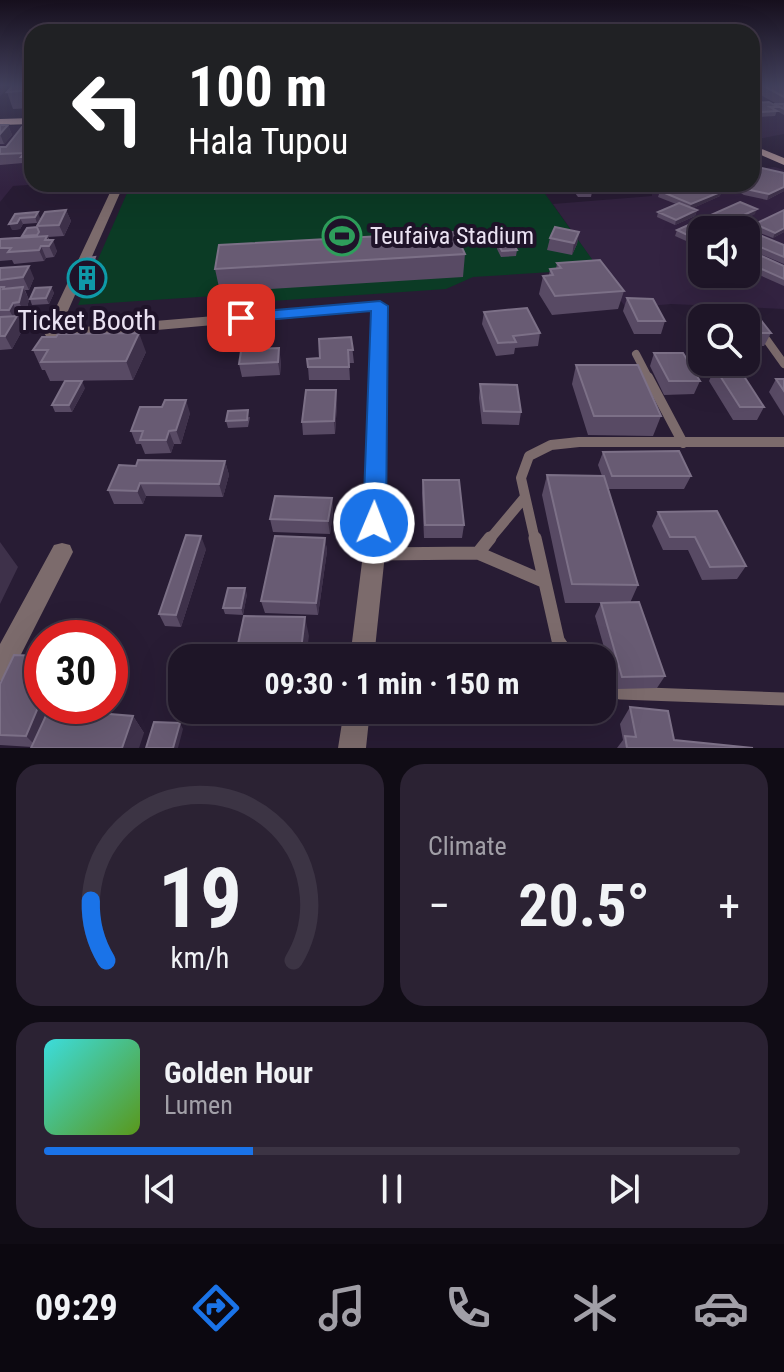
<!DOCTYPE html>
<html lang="en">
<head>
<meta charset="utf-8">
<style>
	:root { --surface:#1e1527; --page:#2b2233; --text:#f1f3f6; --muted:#a19fa7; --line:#3c3444; --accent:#1a73e8 }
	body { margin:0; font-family:"Roboto Condensed",sans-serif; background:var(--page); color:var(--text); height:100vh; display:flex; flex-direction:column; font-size:30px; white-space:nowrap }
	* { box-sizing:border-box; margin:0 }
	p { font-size:26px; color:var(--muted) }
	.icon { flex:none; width:44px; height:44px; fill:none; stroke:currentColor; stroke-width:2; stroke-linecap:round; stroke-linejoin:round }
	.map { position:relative; height:748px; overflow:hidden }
	.panel { display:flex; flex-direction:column; gap:16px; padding:16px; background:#100c15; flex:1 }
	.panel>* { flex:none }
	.banner { position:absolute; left:24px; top:24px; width:736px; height:168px; border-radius:24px; box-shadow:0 8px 32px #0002,0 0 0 2px var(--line); background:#202124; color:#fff; overflow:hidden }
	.controls { position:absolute; left:688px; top:216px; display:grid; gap:16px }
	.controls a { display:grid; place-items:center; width:72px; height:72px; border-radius:16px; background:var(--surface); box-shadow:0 8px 32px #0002,0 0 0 2px var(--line); font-size:40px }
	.speed { position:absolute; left:24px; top:620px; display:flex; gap:16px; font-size:40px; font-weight:700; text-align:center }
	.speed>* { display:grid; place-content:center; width:104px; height:104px; border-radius:50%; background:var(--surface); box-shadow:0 8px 32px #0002,0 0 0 2px var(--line); line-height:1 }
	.speed .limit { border:12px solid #d22; background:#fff; color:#111 }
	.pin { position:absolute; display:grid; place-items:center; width:68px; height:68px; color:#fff; margin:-34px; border-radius:16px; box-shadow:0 4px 12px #0006 }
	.me { position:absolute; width:88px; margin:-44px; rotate:1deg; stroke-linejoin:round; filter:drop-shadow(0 0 6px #0008) }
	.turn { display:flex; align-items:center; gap:28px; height:168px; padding:0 32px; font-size:36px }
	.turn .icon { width:104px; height:104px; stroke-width:2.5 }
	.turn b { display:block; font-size:56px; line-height:68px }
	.big { font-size:60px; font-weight:700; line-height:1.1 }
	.panel .card { flex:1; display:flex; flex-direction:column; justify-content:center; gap:12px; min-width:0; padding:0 28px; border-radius:24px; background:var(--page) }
	.panel .dial { align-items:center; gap:0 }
	.dial svg { height:208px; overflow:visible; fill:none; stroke:var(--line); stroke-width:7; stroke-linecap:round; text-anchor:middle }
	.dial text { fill:var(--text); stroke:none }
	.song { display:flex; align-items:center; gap:24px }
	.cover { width:96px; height:96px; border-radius:12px; background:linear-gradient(135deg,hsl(180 70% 55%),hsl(90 70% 35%)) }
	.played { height:8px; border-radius:4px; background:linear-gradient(90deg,var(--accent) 30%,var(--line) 30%) }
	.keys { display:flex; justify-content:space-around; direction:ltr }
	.heat { display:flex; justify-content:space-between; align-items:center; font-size:44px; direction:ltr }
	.panel .tiles { flex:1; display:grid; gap:16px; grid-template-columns:1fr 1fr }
	.card:last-child { grid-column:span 2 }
	.trip { position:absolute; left:168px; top:644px; width:448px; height:80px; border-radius:24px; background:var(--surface); box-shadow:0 8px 32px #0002,0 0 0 2px var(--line); font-weight:700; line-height:80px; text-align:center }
	.dock { display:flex; height:128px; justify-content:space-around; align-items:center; background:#0c0810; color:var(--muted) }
	.dock .icon { width:56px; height:56px }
	.dock .selected { color:var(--accent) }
	.dock b { font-size:36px; color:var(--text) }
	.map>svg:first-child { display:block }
</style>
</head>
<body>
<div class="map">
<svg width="784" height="748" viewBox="0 0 784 748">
	<rect width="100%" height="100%" fill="#281c34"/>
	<path fill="#332341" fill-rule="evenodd" d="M784,91V134L752,140V92Z
		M32,125V184H42L13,186L0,202V126Z
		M775,167L784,170V309L671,304L626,308L553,204L652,196V184H752V169ZM702,230H746V274H702Z"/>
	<path fill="#0b3b25" d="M131,184H538L599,269L473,277L446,289L244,303L229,295L78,305Z"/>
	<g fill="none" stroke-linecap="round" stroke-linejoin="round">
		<path stroke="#7c6b6c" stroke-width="8" d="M764,336L784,364
			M636,354L649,379"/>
		<path stroke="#7c6b6c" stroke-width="10" d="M648,377L683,443
			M489,540L525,497
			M535,540L521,478L529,456L551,445L579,442H784"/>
		<path stroke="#7c6b6c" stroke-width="13" d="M535,538L558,640L570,658
			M478,553L490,538
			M374,554L478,553L543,581
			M602,684L620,693L784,699"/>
		<path fill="#7c6b6c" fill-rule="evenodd" d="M114,184H124L60,329L380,302L387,306L385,554L374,658H350L363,554L373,311L78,337L46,336L44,333Z
			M62,543L70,545L73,552L9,678L0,681V644L54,545Z
			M344,710H370L366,748H338Z"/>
		<path fill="#b09596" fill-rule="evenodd" d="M752,145L784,158V165L752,151Z"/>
		<path fill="#d8b6b6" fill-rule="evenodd" d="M784,85V91L752,92V86Z
			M32,118V124L0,125V119Z"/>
	</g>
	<path fill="#584a64" d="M32,85V108L13,109L7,92Z
		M762,85L784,86V115L777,111L775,116L758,117L752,113V103L777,104L759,94Z
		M0,125H8L12,135L4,144H0Z
		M32,126V172L27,173L23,163L0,165V147H6Z
		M784,173V191L767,200L744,195L725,184H752Z
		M573,184L592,192L591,197H578L572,189Z
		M618,184H644L643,187L621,188Z
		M660,191L720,196L693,208L697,210L695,216L675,225L657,217L658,212L676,204L658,197Z
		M66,210L71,221L64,236L48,237L57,251L54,257L46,258L44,261L14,264L12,260L0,261V239L23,238L22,236Z
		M15,214L40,218L37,223L23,224L20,229L12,230Z
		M755,214L721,230H702V248L675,236L677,230Z
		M755,224L784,232L773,238L752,230Z
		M746,230L784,245V264L746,248Z
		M579,232L577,244L572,255L547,250L550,238Z
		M498,244L517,250L516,256L501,257L497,249Z
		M746,249L784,266V286L746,269Z
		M465,254L463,277L220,292L215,269Z
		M97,263L85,291L77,292L75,286Z
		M557,263L624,291L618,309L552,315L539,294L543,276L549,275L550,269H556Z
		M0,268L34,278L29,290H25L29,300L25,315L19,316L18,318L23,329L12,349L0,350Z
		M51,287L54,293L49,304L32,305L30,299Z
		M627,298L665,321L661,334H634L623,311Z
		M727,310H753L771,333L764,346H746V318H724Z
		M484,312L540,333L538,346L515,348L514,354L496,356L482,324Z
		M351,337L354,363H349L350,380H309L308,367Z
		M254,349L281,361L280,375L242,377L239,364Z
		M33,350L146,352L133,380L50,381L45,370H42Z
		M654,353L700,381L694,394L664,395L650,366Z
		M576,365L661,416L653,436L588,435L572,384Z
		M715,368L764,407L757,420H733L709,381Z
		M776,379H784V416L769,392Z
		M480,384L521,412L519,425L482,424L479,398Z
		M85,388L72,412H55L52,405Z
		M336,390L337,403L335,434L303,435L302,422Z
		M162,407L190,413L181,444H174L171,453L145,454L141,444H136L131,431Z
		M250,417L248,427L228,428L226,421Z
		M603,452L691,476L684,489H608L638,585L630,603L665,676L657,688L616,689L595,616L601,603H604H565L542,495L547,475L602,476L598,465Z
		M225,461L229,475L223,497L146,496L143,504H114L108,490L136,466Z
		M423,480L464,525L462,538H424L422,493Z
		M332,498L333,512L330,534L273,532L270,519Z
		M658,512L746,566L737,579L702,580L688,550H663L652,526Z
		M325,538L327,551L318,615L265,613L261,601Z
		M206,549L181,627L165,626L159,614Z
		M247,594L243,615L225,614L223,608Z
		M0,684L52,709L133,716L144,733L32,747L0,745Z
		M630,707L674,740L753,748H617L623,740L620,724Z"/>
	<path fill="#3e314a" d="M0,85H8L9,87L0,96Z
		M8,125L12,135L4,144L0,134Z
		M32,136V157L24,146Z
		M784,187V191L767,200L769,194Z
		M723,191L720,196L689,210L691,204Z
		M757,209L755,214L721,230H711Z
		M66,210L71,221L64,236L59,225Z
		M697,210L695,216L675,225L676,220Z
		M38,212L40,218L37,223L35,217Z
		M20,218L23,224L20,229L12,230L9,224Z
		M784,228V232L773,238L775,233Z
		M579,232L577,244L572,255L574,243Z
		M47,236L50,244L53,240L57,251L54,257L49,246L45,240Z
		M41,246L46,258L44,261L39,250Z
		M95,257L97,263L85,291L83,285Z
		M29,266L34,278L29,290L23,277Z
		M23,287L29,300L25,315L19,302Z
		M51,287L54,293L49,304L46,298Z
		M13,303L23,329L12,349L5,336L15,320L9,310Z
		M139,333L146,352L133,380L126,361Z
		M279,348L281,361L280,375L278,362Z
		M82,381L85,388L72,412L69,405Z
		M336,390L337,403L335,434L334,421Z
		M186,400L190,413L181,444L176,430Z
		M169,431L174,444L171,453L166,440Z
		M225,461L229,475L223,497L219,484Z
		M140,483L146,496L143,504L137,491Z
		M332,498L333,512L330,534L328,521Z
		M201,536L206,549L181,627L176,615Z
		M325,538L327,551L318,615L316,603Z
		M0,542L18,567L0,604Z
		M245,588L247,594L243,615L241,608Z
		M305,617L309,636L306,658H300Z
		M42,698V706H53L37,747L26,736Z
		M133,716L144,733L139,748H122Z
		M180,723L183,729L178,748H173Z"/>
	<path fill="#685b73" stroke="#7c7087" stroke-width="2" d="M13,85H32V90L7,92Z
		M762,85H779L784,86V97Z
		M769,102L778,107H770L777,111L760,112L752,108V103Z
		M774,104H784V109Z
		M0,125H8L0,134Z
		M32,126V136L24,146H32L31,147H29L25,153L0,154V147H6L22,127Z
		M29,147H32V157H21Z
		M753,166L784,173V187L769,194L746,189L737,184H752V167Z
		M573,184H586L592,192H579Z
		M678,184H705L723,191L691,204L660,191Z
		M740,202L757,209L711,230H702V242L677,230Z
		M679,203L697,210L676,220L658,212Z
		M66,210L59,225L37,226L45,212Z
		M784,210V228L775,233L755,224Z
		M38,212L35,217L20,218L17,223L9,224L15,214Z
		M37,227L39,232L37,235L22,236L27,228Z
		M555,227L579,232L574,243L550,238Z
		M745,229L784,245V257L746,241V230H742Z
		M455,232L465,254L215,269L219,245Z
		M47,236L45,240H53L49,246H41L39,250L8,252L11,248H0V239Z
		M513,243L517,250L502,251L498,244Z
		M746,249L784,266V279L746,262Z
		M95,257L83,285L75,286L87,258Z
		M600,260L624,291L555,296L543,276L553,275L550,269L561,268L557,263Z
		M29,266L23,277L0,280V268Z
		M0,287H4L3,289L23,287L19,302L13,303L9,310H0Z
		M51,287L46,298L30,299L35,288Z
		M627,298L653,299L665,321H638Z
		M527,308L540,333L513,336L516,342L498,343L484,312Z
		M727,310H753L771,333H746V318H733Z
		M17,316L5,336H0V317Z
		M139,333L126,361L41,362L48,350H33L42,337H56L58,334Z
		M351,337L353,350H348L349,367H308L307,359L320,358L319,339Z
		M253,344L252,349L279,348L278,362L239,364L242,345Z
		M654,353H683L700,381H669Z
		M576,365H638L661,416H594Z
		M738,367L764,407H740L715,368Z
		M776,379H784V391Z
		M65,381H82L69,405H52Z
		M480,384L517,385L521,412L484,411Z
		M306,390H336L334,421L302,422Z
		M165,400H186L176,430L169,431L166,440H140L143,431H131L140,407H162Z
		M248,410L247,420L226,421L228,411Z
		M679,451L691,476H612L603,452Z
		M138,460L225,461L219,484L140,483L137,491L108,490L119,465L136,466Z
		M547,475L604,476L638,585L572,584Z
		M423,480H459L464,525H425Z
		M275,496L332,498L328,521L270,519Z
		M717,511L746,566L710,567L695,537H670L658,512Z
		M186,535L201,536L176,615L159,614Z
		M275,536L325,538L316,603L261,601Z
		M228,588H245L241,608H223Z
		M639,602L665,676L622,677L601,603Z
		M244,616L305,617L300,658H235Z
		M14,655L42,656V698L26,736L0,735V684Z
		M630,707L668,711L674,740L753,748H627L625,736L636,737Z
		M49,709L133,716L122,748H31Z
		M154,722L180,723L173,748H146Z"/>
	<linearGradient id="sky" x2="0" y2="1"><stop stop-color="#160f1d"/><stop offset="0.45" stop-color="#42405c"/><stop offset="1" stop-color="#42405c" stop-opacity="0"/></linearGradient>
	<rect width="784" height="189" fill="url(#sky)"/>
	<path fill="#1a73e8" stroke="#114b97" stroke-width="2" d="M380,301L388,306L386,523L383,530L374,533L366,530L363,523L371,311L241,322L232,318L241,313Z"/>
	<defs>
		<g id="stadium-ring" transform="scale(2)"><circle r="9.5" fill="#1f1329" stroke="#2e9e5b" stroke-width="1.5"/><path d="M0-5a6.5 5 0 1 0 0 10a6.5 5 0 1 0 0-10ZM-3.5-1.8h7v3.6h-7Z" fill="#2e9e5b"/></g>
		<g id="building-ring" transform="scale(2)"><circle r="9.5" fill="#1f1329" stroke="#0f9aa8" stroke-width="1.5"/><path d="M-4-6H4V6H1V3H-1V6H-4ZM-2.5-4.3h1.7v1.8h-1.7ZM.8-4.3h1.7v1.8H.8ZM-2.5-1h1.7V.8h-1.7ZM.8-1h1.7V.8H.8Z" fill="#0f9aa8"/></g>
	</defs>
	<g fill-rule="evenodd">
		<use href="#stadium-ring" x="342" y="236"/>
		<use href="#building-ring" x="87" y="278"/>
	</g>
	<g text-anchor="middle" stroke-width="8" stroke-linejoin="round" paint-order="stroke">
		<g font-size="24" fill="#eae2f2" stroke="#1f1329" text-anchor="start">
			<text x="370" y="244">Teufaiva Stadium</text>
		</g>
		<g font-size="28" fill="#eae2f2" stroke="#1f1329">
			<text x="87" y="330">Ticket Booth</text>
		</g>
	</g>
</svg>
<div class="controls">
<a><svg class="icon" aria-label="sound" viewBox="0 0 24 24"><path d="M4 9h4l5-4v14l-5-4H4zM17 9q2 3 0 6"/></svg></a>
<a><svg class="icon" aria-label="search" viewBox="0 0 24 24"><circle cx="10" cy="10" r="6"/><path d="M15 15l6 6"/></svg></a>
</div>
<div class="speed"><div class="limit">30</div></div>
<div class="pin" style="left:241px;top:318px;background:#d93025"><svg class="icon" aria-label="arrive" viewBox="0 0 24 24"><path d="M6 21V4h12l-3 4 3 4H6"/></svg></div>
<svg class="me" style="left:374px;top:523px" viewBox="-20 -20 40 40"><circle r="17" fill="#1a73e8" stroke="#fff" stroke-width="3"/><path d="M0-11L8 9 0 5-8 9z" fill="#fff"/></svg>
<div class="trip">09:30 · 1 min · 150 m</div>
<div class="banner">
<div class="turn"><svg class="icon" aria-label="left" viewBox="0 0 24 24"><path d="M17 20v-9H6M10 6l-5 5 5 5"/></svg><div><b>100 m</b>Hala Tupou</div></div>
</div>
</div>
<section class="panel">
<div class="tiles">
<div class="card dial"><svg viewBox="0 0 100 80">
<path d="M14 69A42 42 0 1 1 86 69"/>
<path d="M14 69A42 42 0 0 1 8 46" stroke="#1a73e8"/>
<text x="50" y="56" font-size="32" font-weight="700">19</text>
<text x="50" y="72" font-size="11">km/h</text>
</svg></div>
<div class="card"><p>Climate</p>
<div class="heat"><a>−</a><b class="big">20.5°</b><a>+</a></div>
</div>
<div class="card">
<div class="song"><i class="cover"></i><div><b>Golden Hour</b><p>Lumen</p></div></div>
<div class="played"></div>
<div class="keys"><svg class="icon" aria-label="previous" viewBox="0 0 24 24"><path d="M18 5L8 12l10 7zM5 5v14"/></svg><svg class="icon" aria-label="pause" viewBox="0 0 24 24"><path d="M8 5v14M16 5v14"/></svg><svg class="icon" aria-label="next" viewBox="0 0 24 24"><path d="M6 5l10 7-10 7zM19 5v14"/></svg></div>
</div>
</div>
</section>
<nav class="dock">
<b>09:29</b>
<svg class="icon selected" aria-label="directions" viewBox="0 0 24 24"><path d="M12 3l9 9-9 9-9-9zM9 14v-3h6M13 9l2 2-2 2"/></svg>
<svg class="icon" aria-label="music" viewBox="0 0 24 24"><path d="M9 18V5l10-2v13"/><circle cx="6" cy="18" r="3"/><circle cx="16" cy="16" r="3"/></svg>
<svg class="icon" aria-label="phone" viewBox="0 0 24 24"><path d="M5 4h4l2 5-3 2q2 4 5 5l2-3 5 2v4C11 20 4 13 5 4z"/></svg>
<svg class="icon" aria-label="climate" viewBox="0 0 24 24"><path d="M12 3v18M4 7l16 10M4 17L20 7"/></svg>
<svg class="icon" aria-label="car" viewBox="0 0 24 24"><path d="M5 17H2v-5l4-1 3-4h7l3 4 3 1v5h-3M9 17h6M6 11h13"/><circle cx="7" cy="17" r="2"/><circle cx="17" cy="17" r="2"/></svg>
</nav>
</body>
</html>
